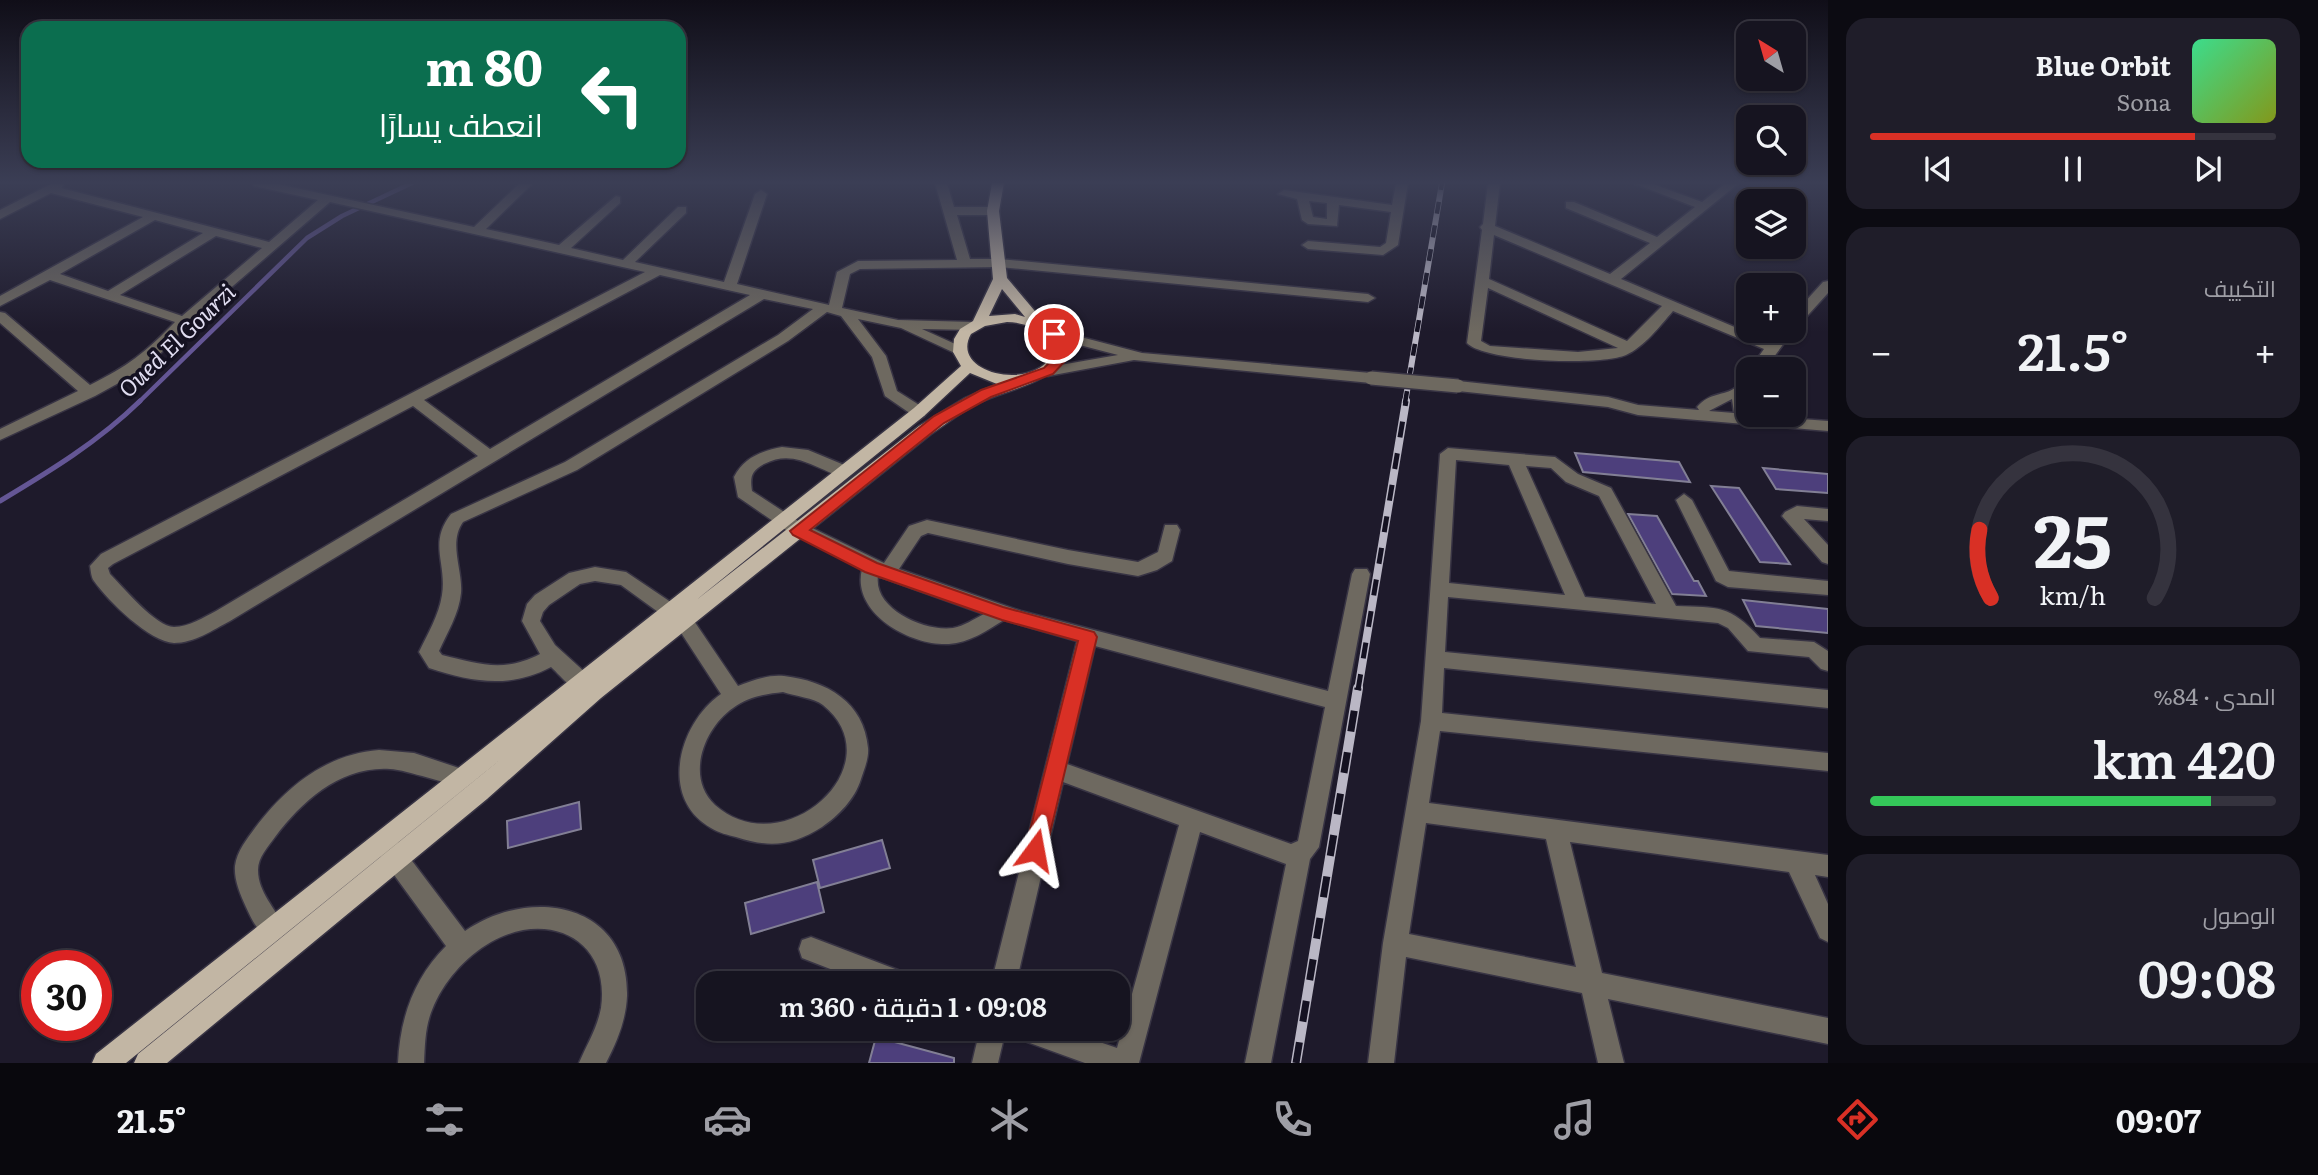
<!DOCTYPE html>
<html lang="ar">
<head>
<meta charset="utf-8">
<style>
	:root { --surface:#161420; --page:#1f1d29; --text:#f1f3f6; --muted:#9e9ea5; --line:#35333e; --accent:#d93025 }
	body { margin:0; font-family:Literata,Cairo,serif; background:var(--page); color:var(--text); direction:rtl; height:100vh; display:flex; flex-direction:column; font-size:26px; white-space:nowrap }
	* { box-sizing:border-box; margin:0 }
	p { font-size:23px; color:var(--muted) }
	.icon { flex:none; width:38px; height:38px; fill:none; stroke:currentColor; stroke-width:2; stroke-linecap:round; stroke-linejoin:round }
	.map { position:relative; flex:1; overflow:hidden; direction:ltr }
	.details { display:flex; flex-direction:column; gap:18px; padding:18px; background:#0c0b12; width:490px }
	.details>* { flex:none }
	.guide { position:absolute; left:21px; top:21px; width:665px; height:147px; border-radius:21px; box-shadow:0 2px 5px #0004,0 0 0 2px var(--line); direction:rtl; background:#0b6e4f; color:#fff; overflow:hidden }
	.needle { width:46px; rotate:323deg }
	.buttons { position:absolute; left:1736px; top:21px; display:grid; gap:14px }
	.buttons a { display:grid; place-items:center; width:70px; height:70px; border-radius:14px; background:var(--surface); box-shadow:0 2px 5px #0004,0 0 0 2px var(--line); font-size:35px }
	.speed { position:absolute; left:21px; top:950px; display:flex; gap:14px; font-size:35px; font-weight:700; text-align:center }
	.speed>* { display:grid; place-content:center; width:91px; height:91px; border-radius:50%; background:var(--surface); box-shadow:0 2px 5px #0004,0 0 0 2px var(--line); line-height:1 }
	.speed .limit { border:10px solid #d22; background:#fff; color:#111 }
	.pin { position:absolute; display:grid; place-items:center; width:60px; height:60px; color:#fff; margin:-30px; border:4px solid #fff; border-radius:50%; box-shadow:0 2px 7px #0007 }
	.me { position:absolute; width:77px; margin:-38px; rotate:13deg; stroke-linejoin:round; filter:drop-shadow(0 0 5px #0008) }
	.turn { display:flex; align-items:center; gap:24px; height:147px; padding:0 28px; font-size:32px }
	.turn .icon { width:91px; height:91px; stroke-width:2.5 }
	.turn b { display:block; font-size:49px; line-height:60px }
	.big { font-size:52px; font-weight:600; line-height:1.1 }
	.details .tile { flex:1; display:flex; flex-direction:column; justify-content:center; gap:10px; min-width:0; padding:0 24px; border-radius:21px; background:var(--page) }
	.details .dial { align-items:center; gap:0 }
	.dial svg { height:182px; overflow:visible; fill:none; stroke:var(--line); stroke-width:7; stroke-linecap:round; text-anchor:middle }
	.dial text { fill:var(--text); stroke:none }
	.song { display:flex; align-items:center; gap:21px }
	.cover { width:84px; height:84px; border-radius:10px; background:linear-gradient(135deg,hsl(150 70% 55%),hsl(70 70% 35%)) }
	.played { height:7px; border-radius:4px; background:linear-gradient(90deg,var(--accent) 80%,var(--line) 80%) }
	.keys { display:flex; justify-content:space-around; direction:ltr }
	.heat { display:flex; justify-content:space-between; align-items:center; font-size:38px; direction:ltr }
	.charge { height:10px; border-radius:5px; background:linear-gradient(90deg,#34c759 84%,var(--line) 0) }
	.trip { position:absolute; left:696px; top:971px; width:434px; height:70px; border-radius:21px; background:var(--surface); box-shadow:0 2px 5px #0004,0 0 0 2px var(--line); font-weight:600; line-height:70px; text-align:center; direction:rtl }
	.tabs { display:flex; height:112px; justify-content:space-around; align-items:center; background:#09080d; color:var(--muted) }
	.tabs .icon { width:49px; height:49px }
	.tabs .active { color:var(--accent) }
	.tabs b { font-size:32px; color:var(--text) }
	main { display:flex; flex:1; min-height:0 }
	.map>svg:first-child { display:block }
</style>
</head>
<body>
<main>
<section class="details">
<div class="tile">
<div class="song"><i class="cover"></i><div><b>Blue Orbit</b><p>Sona</p></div></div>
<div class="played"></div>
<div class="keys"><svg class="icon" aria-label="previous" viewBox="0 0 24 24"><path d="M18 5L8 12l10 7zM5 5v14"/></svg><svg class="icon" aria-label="pause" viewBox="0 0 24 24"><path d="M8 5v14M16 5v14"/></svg><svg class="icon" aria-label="next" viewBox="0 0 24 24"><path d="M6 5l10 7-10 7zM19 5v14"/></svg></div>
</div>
<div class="tile"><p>التكييف</p>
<div class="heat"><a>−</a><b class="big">21.5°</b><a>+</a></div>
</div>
<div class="tile dial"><svg viewBox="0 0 100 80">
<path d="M14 69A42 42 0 1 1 86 69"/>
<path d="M14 69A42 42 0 0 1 9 39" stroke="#d93025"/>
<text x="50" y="56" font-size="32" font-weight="700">25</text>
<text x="50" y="72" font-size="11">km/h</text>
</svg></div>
<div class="tile"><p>المدى · 84%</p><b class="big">420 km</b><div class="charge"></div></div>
<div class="tile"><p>الوصول</p><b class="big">09:08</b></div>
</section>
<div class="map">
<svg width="1828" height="1063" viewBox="0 0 1828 1063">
	<rect width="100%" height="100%" fill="#1e1a2b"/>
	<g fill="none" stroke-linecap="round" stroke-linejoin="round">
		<path stroke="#645695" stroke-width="4.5" d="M138,403L307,238L342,216L412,183"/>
		<path stroke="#645695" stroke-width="5" d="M0,501C50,471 98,442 140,401"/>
	</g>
	<path fill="#4d3f7c" stroke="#827f95" stroke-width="2" d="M1575,453L1679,462L1690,482L1583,472Z
		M1763,468L1828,474V493L1776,489Z
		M1711,486L1739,488L1790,564L1760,562Z
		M1628,514L1657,516L1694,581H1698L1706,596L1672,594Z
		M1743,600L1828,609V633L1756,626Z
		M579,802L581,829L508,848L507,821Z
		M882,840L890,868L820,888L813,860Z
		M817,882L824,912L751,934L745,903Z
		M876,1037L954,1058V1063H869Z"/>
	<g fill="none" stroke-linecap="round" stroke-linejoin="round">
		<g stroke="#383444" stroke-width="3">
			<path id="minor" d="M53,183H62L64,185L61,188L269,242L318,200L254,186L252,183H273L474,227L520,183H533L486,229L559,245L616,196L620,197V203L571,248L623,260L678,207H686V213L635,262L724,282L755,194L761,190L767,194L737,284L829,305L837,272L858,261L957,260L935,183H947L954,207H993L999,211L993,215H957L970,259H999L1368,294L1375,298L1368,302L999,267L860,269L850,274L842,308L898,320L974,322L981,326L974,330L922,329L964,348L966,351L964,354L959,355L901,328L858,319L886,356L897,391L924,408L927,412L924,416H914L885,396L872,357L841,316L827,312L788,341L577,470L463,522C448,543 463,570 461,593C459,614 447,633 439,651L442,655C480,664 503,673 540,654L522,621L527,604L535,595L569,573L595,567L626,572L690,615L738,686C751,681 769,674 784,676C827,681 864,702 868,748C869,758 864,770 861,779C855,799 838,816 822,827C792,846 769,848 736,837C728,835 719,833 711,828C658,798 679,723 721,694L676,625L621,585L595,581L580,584L549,605L543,612L540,621L555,645L598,684L601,690L598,696C581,702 563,678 551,667C510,689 472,682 429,668L419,652C428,633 439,615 442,595C447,563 428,543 451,514L565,462L778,335L813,309L764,299L230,621C213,630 194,643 174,643C150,642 108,601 94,581C91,577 91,571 90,566L101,554L645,272L330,202L189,324L153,361L135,374L95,396L0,440V429L78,391L0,323V312L5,313L90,385C128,366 145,353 175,322L50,280L0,306V296L143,217L51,193L0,219V210ZM155,220L203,233L108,291L60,274ZM216,236L262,248L182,316L120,295ZM660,275L750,295L490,449L424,400ZM413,406L478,456L216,611C204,617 189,627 174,627C156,627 123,587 110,574L108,568L113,564ZM783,692C795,696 814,698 823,705C896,764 784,866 715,805C685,777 704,728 733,708C748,697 765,694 783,692Z
				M1396,183H1408L1398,245L1383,255L1308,249L1302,245L1308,241L1380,247L1386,243L1391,212L1339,205L1337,226L1308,224L1302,220L1297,199L1278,194L1284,190L1392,205ZM1309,201L1327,203V219L1313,217Z
				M1488,183H1500L1495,226L1610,274L1650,243L1566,208V202H1574L1657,237L1695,207L1633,183H1650L1702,202L1726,183H1739L1621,279L1770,342L1779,331H1793L1765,369H1750L1764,349L1673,311C1660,326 1644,347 1626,355C1600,366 1485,362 1467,343L1482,230L1480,227L1483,224ZM1494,235L1662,306L1627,341L1489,279ZM1488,288L1618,348L1578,352L1490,346L1481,341Z
				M1828,281V293L1799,325L1794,326V314L1823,282Z
				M1054,330L1142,353L1371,373L1378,378L1371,383L1134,360L1048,376L1041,371L1043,368L1118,355L1049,337V331Z
				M1748,376V415L1828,421V431L1638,415L1608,407L1458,391L1450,386L1458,381L1608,397L1638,405L1699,410L1697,407C1710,392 1724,396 1735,388C1741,383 1740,379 1748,376ZM1732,399L1734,413L1709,411Z
				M782,447L808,450L849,467L851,471L843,477C815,469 794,448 764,464C751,471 750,477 752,491L798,521L884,563L909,526L927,520L1068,550L1138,562L1158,552L1165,525H1177L1180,530L1172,561L1157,570L1138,576L1068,564L928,533L921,536L899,569L1021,611L1328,691L1352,574L1355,569H1367L1370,574L1319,847L1310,859L1271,1063H1245L1286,864L1200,832L1139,1063H1085L1016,1038L1012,1029H1062L1117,1048L1179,825L1063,782L1016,984H991L1077,641L1004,620C988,630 969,643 949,644C910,646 851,613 862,569L786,530L738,497L734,477C744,457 762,451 782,447ZM878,576L984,614C974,619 964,626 953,628C925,632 873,609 878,576ZM1095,646L1325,707L1298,841L1291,844L1067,764Z
				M1448,448L1555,457L1578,474L1611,488L1676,606C1719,608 1729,604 1760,638L1814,642L1828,651V671L1821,669L1809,657L1748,651L1728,628L1718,623L1448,597L1445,652L1828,690V708L1444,668L1442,713L1828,753V771L1440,731L1429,803L1828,855V877L1815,875L1828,904V942L1820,938L1789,872L1570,842L1602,973L1828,1018V1044L1608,999L1624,1063H1598L1582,993L1406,957L1394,1063H1368L1383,943L1421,721L1440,454ZM1456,460L1509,465L1565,595L1449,583ZM1526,466L1551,468L1566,482L1599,496L1656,604L1585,597ZM1426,823L1546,839L1576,967L1409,934Z
				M1684,494L1692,500L1729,571L1828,581V595L1728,587L1716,581L1676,500Z
				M1797,506L1828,509V521L1804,519L1828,545V564L1822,562L1782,516L1785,512Z
				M379,750L414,753L468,771L471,778L468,785C456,789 410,770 390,769C341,766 303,800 275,837C268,847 258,857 258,870C258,893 276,908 284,928L280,936L272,940C259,935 252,920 246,907C240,894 234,880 235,866C237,851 247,839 255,828C286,787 326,754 379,750Z
				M389,838L397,841L465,931C530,886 629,902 627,996C626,1020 617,1042 606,1063H579C587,1044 597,1029 601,1008C611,938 547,910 491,942C465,957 443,982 432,1010C425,1027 425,1045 424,1063H398C400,1018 414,978 446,946L381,857L378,849L381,841Z
				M811,937L911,975L914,984H869L802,958L799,949L802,940Z
				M980,1029H1006L998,1063H972Z"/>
		</g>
		<g stroke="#383444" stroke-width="3">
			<path id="major" d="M992,183H1004L999,211L1007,278L1045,323L1062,335L1067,351C1051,386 1008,388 976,404C961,412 946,424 931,434L601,698L487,799L167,1063H134L138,1054L517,746L126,1063H92L96,1054L914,408L961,366L953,352L954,339L960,329L973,321L993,279L987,211ZM1002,289L1025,317L1015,314L989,316ZM1007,322C1021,322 1038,328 1047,338C1053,343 1053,351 1050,357C1031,391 949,373 971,334L985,326ZM970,373L997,384L965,398L919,426L695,601L924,416Z"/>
		</g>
		<use href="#minor" fill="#6e6960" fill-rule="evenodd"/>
		<use href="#major" fill="#c2b6a4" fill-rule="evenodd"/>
		<g stroke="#bab7c5" stroke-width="6">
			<path id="rail-far2" d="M1405,403L1442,183"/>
		</g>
		<g stroke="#bab7c5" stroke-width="8">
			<path id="rail-far1" d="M1358,690L1406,401"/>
		</g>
		<g stroke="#bab7c5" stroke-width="10">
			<path id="rail" d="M1296,1063L1358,688"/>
		</g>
		<use href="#rail-far2" stroke="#141121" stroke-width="4.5" stroke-dasharray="12" stroke-linecap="butt"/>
		<use href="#rail-far1" stroke="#141121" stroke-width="5" stroke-dasharray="16" stroke-linecap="butt"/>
		<use href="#rail" stroke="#141121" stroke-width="7" stroke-dasharray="21" stroke-linecap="butt"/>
		<g stroke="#383444" stroke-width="16" stroke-linecap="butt">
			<path id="minor-bridge" d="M1371,378L1458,386"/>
		</g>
		<use href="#minor-bridge" stroke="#6e6960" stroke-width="13"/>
	</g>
	<linearGradient id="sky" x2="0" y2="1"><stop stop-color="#100e18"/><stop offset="0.55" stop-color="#3b3e55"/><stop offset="1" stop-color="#3b3e55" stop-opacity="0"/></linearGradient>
	<rect width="1828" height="332" fill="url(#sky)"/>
	<path fill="#d93025" stroke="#8d1f18" stroke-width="2" d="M1054,330L1058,331L1068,347L1066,360L1053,374L991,397L944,423L810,530L877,563L1003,607L1094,632L1097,637L1046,850L1043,857L1035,859L1028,857L1025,850L1078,641L1002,620L865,572L793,535L790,531L934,416L981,390L1044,368L1053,359L1054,347L1047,334Z"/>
	<g text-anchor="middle" stroke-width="7" stroke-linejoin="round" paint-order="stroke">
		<g font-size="23" font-style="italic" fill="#e0ddf1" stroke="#141121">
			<text transform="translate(177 341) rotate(-44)" y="8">Oued El Gourzi</text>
		</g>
	</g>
</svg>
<div class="buttons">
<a><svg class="needle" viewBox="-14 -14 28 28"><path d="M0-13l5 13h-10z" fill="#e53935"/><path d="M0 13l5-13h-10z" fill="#9e9ea5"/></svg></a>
<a><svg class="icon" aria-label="search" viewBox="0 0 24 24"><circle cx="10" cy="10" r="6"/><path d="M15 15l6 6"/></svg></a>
<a><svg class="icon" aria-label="layers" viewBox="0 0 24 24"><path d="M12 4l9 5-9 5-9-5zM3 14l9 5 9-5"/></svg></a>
<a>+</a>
<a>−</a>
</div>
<div class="speed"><div class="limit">30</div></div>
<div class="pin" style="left:1054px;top:334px;background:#d93025"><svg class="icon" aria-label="arrive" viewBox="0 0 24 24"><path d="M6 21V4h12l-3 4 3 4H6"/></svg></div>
<svg class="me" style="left:1035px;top:850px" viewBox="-20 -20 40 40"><path d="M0-17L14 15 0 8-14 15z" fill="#d93025" stroke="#fff" stroke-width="4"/></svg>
<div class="trip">09:08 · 1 دقيقة · 360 m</div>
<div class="guide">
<div class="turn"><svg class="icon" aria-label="left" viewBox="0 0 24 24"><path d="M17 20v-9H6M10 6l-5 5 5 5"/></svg><div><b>80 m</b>انعطف يسارًا</div></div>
</div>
</div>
</main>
<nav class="tabs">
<b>09:07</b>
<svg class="icon active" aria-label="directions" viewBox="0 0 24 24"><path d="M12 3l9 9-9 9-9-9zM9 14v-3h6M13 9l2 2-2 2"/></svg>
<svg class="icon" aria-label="music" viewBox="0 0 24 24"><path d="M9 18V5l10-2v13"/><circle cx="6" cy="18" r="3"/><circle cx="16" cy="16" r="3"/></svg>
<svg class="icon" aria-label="phone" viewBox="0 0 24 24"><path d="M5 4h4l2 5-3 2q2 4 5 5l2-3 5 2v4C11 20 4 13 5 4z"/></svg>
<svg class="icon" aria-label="climate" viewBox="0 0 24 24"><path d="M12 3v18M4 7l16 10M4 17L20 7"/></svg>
<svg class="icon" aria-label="car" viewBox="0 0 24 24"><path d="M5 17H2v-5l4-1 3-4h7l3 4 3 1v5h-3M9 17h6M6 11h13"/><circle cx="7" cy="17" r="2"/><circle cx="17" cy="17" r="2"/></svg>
<svg class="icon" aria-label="filters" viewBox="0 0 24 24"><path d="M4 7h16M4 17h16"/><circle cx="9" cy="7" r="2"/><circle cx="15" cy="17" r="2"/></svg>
<b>21.5°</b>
</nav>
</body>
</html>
